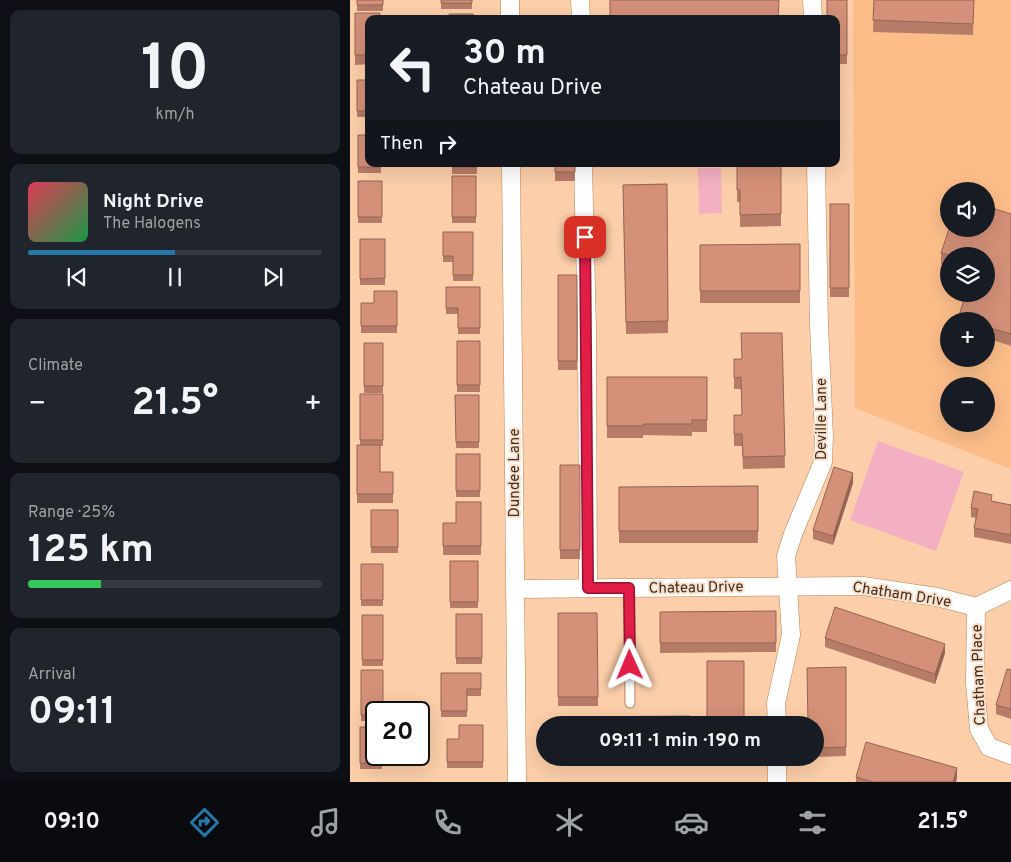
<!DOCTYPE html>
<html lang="en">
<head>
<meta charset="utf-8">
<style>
	:root { --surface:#171b24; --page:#20242c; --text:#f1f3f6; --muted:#9ea1a6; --line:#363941; --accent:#2777a9 }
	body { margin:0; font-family:Overpass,sans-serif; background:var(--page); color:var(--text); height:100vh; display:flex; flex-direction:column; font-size:19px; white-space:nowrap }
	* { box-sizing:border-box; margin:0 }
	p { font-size:16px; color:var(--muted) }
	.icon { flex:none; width:28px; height:28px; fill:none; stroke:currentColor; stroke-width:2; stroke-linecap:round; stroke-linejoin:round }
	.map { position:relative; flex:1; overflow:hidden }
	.drawer { display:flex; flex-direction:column; gap:10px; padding:10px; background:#0d0f14; width:350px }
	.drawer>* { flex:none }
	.guide { position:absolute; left:15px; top:15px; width:475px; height:152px; border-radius:10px; box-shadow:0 5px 20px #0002; background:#171b24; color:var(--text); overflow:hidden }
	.buttons { position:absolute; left:590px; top:182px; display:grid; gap:10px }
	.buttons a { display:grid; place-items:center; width:55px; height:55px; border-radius:50%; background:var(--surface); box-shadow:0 5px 20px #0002; font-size:25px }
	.speed { position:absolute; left:15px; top:701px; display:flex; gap:10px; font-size:25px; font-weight:700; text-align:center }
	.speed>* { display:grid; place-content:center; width:65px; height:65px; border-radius:50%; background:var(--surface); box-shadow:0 5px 20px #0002; line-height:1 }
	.speed .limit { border:2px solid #111; border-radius:8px; background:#fff; color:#111 }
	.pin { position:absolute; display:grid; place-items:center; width:42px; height:42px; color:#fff; margin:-21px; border-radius:10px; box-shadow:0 2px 8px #0006 }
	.me { position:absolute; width:55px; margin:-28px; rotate:359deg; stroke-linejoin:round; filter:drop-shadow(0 0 4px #0008) }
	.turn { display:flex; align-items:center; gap:18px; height:105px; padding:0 15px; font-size:22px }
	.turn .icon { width:65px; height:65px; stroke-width:2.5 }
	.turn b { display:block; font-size:35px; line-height:42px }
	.then { display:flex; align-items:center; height:48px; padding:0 15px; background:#0003; gap:10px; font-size:19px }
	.big { font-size:38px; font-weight:700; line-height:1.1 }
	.drawer .tile { flex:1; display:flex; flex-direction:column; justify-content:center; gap:8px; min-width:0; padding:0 18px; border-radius:10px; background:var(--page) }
	.drawer .dial { align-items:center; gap:0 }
	.dial b { font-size:65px; line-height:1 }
	.song { display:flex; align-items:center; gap:15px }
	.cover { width:60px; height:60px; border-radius:8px; background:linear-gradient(135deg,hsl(350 70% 55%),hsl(140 70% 35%)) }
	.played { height:5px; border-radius:2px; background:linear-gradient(90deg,var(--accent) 50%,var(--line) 50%) }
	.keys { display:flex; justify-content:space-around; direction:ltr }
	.heat { display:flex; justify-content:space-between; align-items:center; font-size:28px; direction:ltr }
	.charge { height:8px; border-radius:4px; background:linear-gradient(90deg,#34c759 25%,var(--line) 0) }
	.trip { position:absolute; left:186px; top:716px; width:288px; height:50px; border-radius:25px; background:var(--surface); box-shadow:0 5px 20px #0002; font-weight:700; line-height:50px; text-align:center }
	.dock { display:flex; height:80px; justify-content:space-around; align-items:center; background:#090b0e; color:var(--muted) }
	.dock .icon { width:35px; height:35px }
	.dock .selected { color:var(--accent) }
	.dock b { font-size:22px; color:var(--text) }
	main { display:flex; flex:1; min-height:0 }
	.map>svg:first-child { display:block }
</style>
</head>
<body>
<main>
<section class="drawer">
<div class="tile dial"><b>10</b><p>km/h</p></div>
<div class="tile">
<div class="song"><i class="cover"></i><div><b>Night Drive</b><p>The Halogens</p></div></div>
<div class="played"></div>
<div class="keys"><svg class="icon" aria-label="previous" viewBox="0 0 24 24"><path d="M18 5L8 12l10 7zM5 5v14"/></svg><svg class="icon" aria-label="pause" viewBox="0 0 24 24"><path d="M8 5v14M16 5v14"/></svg><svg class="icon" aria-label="next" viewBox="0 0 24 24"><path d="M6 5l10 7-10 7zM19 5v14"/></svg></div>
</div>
<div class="tile"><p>Climate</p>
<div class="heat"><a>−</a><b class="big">21.5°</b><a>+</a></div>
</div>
<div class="tile"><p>Range · 25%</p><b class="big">125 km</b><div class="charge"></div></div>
<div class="tile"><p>Arrival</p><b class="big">09:11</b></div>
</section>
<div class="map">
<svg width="661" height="782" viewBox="0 0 661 782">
	<rect width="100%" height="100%" fill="#fccea9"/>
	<path fill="#fcbd89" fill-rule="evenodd" d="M503,0H661V469L505,408ZM599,191H636V229H599ZM599,256H636V294H599ZM599,321H636V359H599ZM599,386H636V424H599Z"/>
	<path fill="#f4b0c3" d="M348,168H371L372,213L349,214Z
		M528,441L614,472L586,551L500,520Z"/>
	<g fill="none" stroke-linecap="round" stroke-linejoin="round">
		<g stroke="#b88356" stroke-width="11">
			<path id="lane" d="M279,588L280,703"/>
		</g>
		<g stroke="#b88356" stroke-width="19">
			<path id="street" d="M160,0V19
				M230,0L231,19
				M462,0L463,19
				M161,164L167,782
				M233,164L237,329L238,588
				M165,589L513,586L587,597L626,607L661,590
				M626,607L625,683L629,729L639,747L661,755
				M427,725L426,703L441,635L436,556L443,534L473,462L474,436L469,325L466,164
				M427,758V782"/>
		</g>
		<use href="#lane" stroke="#fff" stroke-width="9"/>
		<use href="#street" stroke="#fff" stroke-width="18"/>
	</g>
	<path fill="#b67c67" d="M7,0H36H33V11H7Z
		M91,0H122V9H91Z
		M497,0V64H486V19Z
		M524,0H624L623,35L523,32Z
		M5,13L19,19V64L5,65Z
		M7,80H19V117H7Z
		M8,135L31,164V173H8Z
		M102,164H127V174H102Z
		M205,164H225V181H205Z
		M387,164H431V226L390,227V202H387Z
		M102,176H126V223H102Z
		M8,181H32V223H8Z
		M317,184L318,333L276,334L273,185Z
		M480,204H499V297H480Z
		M661,214V346L636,338V321H608V318L636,256H599V267L591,264V253Z
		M93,232H123V281H103V262H93Z
		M10,239H35V285H10Z
		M450,244V303H350V245Z
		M208,275H227V370H208Z
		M96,287H130V334H108V314H96Z
		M47,291V333H11V303H24Z
		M432,333L435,468L393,469L392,446H384V415H392L391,389H384V371L391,359Z
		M107,341H130V392H107Z
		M14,343H33V393H14Z
		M257,377H357V432H342V436L293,435V438H257Z
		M10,394H33V446H30V472H43V503H7V445H10Z
		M105,395H129V448H106Z
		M106,454H130V497H106Z
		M210,465H230V559H210Z
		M503,483L483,545L463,539V530Z
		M408,486V543H269V487Z
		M642,501L661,505V544L624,537V528L626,518L621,517V508Z
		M131,502V555H93V523H106Z
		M21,510H48V553H21Z
		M100,561H128V608H100Z
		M11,564H33V606H11Z
		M426,611V652L310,653V612Z
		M208,613H247L248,706H208Z
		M106,614H132V664H106Z
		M12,615H33V666H12Z
		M475,638L595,653L585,684L475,647Z
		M496,667V756L465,757V725Z
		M11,670L26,712V721H11Z
		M661,670V719L646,714V705Z
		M91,673H131V696H117V717H91Z
		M133,725V768H97V739H109Z
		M10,727L32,755V769H10Z
		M215,758H340V764L215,765Z
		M357,758H394V766H357Z
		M506,777H607L606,782H506Z"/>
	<path fill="#946554" d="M503,473V483L483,545V536Z
		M595,644V653L585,684V674Z
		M607,768V777L606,782H603Z"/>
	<path fill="#d49078" stroke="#946554" d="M7,0H33V5H7Z
		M91,0H122V3H91Z
		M260,0H429L428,19H260Z
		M477,0H497V55H486V19H477Z
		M524,0H624L623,24L523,20Z
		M5,13H30V19H19V55H5Z
		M99,14H123V19H99Z
		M7,80H19V111H7Z
		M8,135H19V164H31V167H8Z
		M102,164H127V167H102Z
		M205,164H225V172H205Z
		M387,164H431V214L390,215V190H387Z
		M102,176H126V217H102Z
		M8,181H32V217H8Z
		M317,184L318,321L276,322L273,185Z
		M480,204H499V288H480Z
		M636,206L661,214V334L636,327V321H619L608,318L616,294H636V256H603L591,253L599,229H636Z
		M93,232H123V275H103V256H93Z
		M10,239H35V278L10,279Z
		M450,244V291H350V245Z
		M208,275H227V361H208Z
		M96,287H130V328H108V308H96Z
		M24,291H47V326H11V303H24Z
		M391,333H432L435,456L393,457L392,434H384V415H392L391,377L384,378V359H392Z
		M107,341H130V385H107Z
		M14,343H33V386H14Z
		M257,377H357V420H342V424H293V426H257Z
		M10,394H33V440H10Z
		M105,395H129V442H106Z
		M7,445H30V472H43V494H7Z
		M106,454H130V491H106Z
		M210,465H230V550H210Z
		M484,467L503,473L483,536L463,530Z
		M408,486V531H269V487Z
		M624,491L642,495L641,501L661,505V535L624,528L628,509L621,508Z
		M106,502H131V546H93V523H106Z
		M21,510H48V547H21Z
		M100,561H128V602H100Z
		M11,564H33V600H11Z
		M485,607L595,644L585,674L475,638Z
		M426,611V643H310V612Z
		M208,613H247L248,697H208Z
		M106,614H132V658H106Z
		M12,615H33V660H12Z
		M357,661H394V725H357Z
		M496,667V747L465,748V725H458L457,668Z
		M657,669L661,670V709L646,705Z
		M11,670H33V712H26V715H11Z
		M91,673H131V689H117V711H91Z
		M340,716V725H215V717Z
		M109,725H133V762H97V739H109Z
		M10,727H26V755H32V763H10Z
		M516,742L607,768L603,782H523L506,777Z"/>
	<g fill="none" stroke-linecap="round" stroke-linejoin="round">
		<g stroke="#92132f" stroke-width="12">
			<path id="route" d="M235,237L238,588H279L280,665"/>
		</g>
		<use href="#route" stroke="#e11d48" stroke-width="9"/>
	</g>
	<g text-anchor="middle" stroke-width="4" stroke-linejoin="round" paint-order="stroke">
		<g font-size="15" fill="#412a18" stroke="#f8e0ce">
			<text transform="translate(471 419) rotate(-90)" y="5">Deville Lane</text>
			<text transform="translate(164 473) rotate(-90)" y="5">Dundee Lane</text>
			<text transform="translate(346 587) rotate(-1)" y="5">Chateau Drive</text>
			<text transform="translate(552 594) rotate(9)" y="5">Chatham Drive</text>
			<text transform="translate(628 675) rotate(-92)" y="5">Chatham Place</text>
		</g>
	</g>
</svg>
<div class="buttons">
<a><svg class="icon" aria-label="sound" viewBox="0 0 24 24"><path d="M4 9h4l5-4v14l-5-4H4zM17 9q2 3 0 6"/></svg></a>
<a><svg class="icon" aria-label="layers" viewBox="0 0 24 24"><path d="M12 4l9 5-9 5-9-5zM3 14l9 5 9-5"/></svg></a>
<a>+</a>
<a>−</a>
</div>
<div class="speed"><div class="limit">20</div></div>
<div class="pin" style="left:235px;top:237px;background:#d93025"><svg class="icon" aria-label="arrive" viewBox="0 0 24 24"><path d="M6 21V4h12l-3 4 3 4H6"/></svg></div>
<svg class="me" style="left:280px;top:665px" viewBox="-20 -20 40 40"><path d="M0-17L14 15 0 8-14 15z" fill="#e11d48" stroke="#fff" stroke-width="4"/></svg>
<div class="trip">09:11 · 1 min · 190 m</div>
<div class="guide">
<div class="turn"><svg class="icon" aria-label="left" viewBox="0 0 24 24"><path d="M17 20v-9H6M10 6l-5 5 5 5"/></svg><div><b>30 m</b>Chateau Drive</div></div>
<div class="then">Then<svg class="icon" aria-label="right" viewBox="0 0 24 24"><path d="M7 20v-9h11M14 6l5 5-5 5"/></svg></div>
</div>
</div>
</main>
<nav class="dock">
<b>09:10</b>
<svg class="icon selected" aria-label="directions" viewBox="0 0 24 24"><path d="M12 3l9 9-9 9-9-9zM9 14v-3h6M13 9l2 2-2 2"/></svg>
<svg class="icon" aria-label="music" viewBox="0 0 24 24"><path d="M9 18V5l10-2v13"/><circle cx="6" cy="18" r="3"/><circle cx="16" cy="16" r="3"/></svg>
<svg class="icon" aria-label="phone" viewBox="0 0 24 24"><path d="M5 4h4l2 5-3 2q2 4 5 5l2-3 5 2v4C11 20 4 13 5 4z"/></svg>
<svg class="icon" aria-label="climate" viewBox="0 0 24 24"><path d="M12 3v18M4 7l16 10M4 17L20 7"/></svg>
<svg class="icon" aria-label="car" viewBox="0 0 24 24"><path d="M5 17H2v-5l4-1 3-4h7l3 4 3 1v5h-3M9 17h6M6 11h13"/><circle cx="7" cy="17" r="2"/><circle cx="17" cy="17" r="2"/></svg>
<svg class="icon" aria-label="filters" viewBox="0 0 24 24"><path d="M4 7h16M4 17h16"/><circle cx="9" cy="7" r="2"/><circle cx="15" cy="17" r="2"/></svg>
<b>21.5°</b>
</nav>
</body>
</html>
